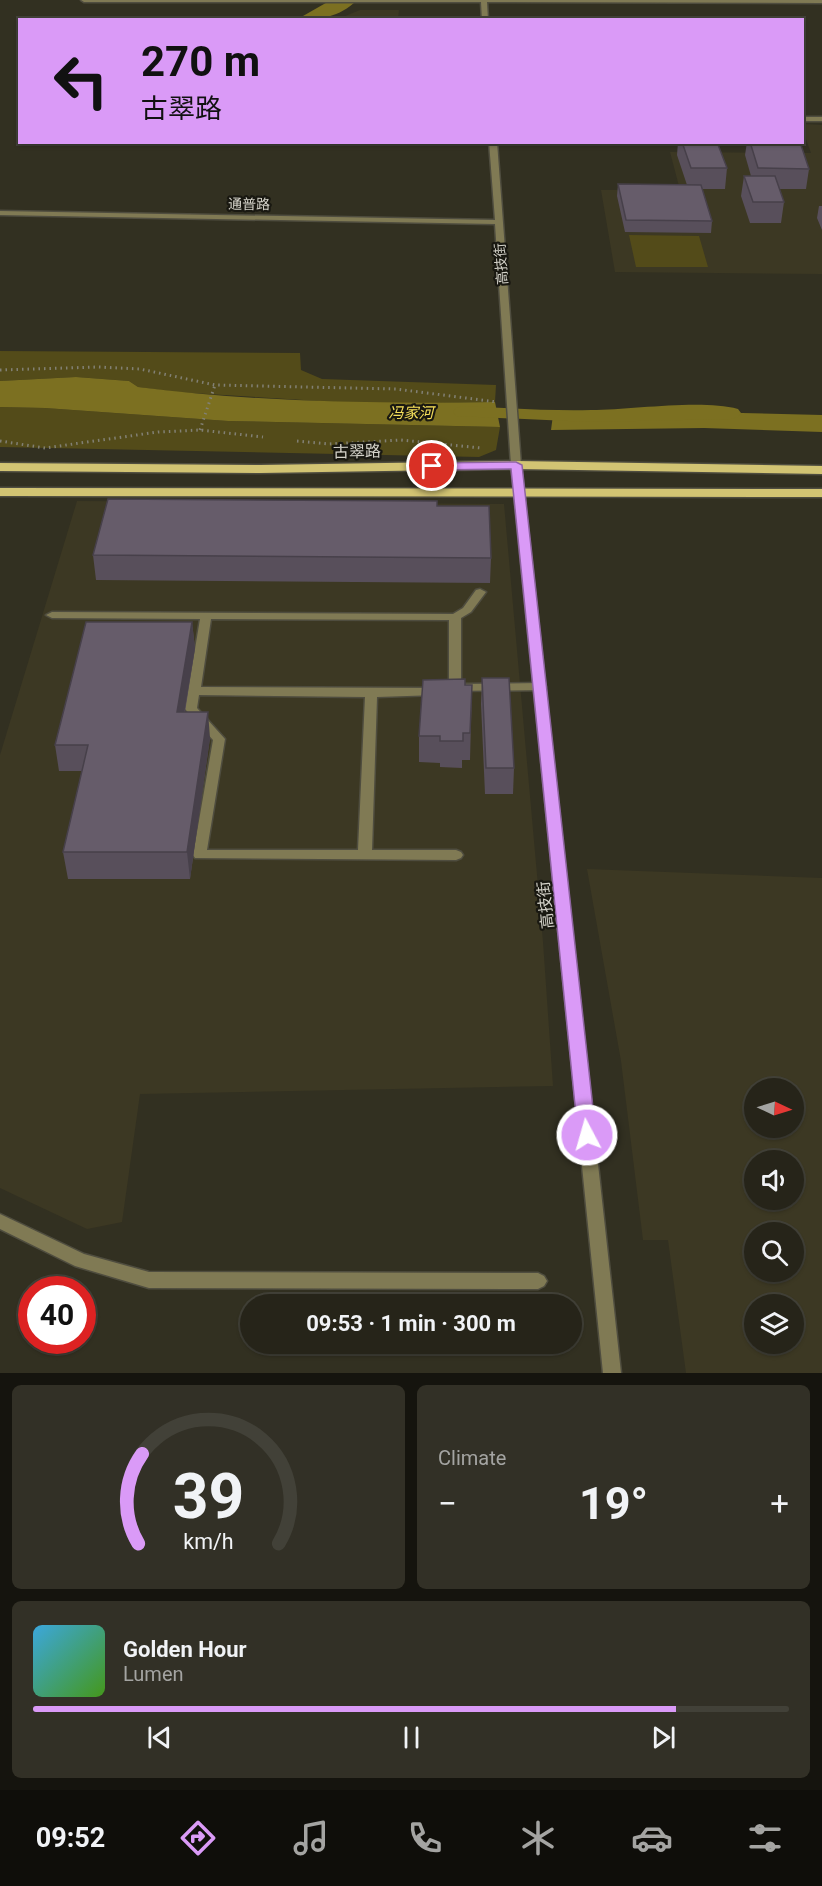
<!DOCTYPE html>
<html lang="en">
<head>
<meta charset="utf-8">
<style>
	:root { --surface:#262419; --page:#323026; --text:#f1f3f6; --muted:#a4a4a2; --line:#424138; --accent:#da9af7 }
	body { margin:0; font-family:Roboto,"Noto Sans SC",sans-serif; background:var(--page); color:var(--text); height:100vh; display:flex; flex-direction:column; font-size:22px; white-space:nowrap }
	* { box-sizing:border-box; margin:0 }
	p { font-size:20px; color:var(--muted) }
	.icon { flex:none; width:33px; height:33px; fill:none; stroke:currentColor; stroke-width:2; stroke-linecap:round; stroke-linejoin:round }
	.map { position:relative; height:1373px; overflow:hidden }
	.panel { display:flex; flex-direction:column; gap:12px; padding:12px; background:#15140e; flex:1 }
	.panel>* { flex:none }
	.top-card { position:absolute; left:18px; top:18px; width:786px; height:126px; border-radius:0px; box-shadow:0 2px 4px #0004,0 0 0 2px var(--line); background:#da9af7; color:#111; overflow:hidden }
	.needle { width:39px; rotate:94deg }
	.controls { position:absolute; left:744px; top:1078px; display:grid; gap:12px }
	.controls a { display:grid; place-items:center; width:60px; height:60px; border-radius:50%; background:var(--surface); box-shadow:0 2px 4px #0004,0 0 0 2px var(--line); font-size:30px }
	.speed { position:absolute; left:18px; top:1276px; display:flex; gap:12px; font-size:30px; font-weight:700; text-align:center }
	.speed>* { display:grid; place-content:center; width:78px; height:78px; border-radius:50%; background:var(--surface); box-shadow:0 2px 4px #0004,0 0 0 2px var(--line); line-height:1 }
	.speed .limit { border:9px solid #d22; background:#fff; color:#111 }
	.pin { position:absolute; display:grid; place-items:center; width:51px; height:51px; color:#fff; margin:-26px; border:3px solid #fff; border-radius:50%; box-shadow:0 2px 6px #0007 }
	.me { position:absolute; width:66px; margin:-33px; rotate:354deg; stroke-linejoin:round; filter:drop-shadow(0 0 4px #0008) }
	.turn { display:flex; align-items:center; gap:21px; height:126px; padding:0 24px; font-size:27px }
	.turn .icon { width:78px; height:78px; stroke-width:2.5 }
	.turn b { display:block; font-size:42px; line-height:51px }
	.big { font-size:45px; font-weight:700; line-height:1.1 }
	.panel .tile { flex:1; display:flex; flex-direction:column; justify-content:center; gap:9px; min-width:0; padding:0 21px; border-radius:9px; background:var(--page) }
	.panel .dial { align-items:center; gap:0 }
	.dial svg { height:156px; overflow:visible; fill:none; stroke:var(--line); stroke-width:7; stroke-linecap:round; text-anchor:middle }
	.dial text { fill:var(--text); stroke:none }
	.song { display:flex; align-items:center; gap:18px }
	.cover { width:72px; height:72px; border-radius:9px; background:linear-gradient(135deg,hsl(200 70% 55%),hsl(100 70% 35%)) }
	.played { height:6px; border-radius:3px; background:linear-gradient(90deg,var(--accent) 85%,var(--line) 85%) }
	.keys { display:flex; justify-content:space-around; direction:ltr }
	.heat { display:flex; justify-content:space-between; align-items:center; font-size:33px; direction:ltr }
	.panel .tiles { flex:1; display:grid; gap:12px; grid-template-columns:1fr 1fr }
	.tile:last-child { grid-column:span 2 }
	.trip { position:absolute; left:240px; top:1294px; width:342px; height:60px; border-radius:30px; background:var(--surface); box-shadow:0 2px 4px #0004,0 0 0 2px var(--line); font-weight:700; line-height:60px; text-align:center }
	.tab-bar { display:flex; height:96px; justify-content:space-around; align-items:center; background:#0f0e0a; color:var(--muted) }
	.tab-bar .icon { width:42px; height:42px }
	.tab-bar .active { color:var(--accent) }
	.tab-bar b { font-size:27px; color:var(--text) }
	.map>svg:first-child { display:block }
</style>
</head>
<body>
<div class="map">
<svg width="822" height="1373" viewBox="0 0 822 1373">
	<rect width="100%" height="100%" fill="#323021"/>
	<path fill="#3c3823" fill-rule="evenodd" d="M360,10H399L398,19H338Z
		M803,124L822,125V274L615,272L601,190H680L670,152L811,153L803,131Z
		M77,501L504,504L543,942L553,1086L140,1094L122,1222L87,1229L0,1188V755Z
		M587,869L822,878V1373H686L668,1240H643L621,1061ZM754,1089H794V1128H754ZM754,1161H794V1200H754ZM754,1233H794V1272H754ZM754,1305H794V1344H754Z"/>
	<path fill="#534b19" d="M629,235L699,236L708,267H636Z
		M0,351L300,353L301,370L322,379L496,385L495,402L369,404L175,392L138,387L129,381L76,377L0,381Z
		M0,407L45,408L228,421L500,427L496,450L479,457L0,447Z"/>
	<path fill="#7c7021" d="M331,0H357C339,18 320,19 296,20Z
		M76,377L129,381L138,387C257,402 375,404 495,402L500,427L228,421L45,408L0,407V381Z
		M698,412L822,415V432L704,428L551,430L553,415L590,416Z"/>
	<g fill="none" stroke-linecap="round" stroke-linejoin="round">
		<path fill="#7c7021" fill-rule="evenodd" d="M463,406C506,408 549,411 591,410C633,410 700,399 738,409L741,413L738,417L731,419L590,422L456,416L453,412L456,408Z"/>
		<g stroke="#4f4d3f" stroke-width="3">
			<path id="service" d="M480,589L486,592L471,612L461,618V684L540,683L544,684L546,687L544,690L451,691L449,688V620L211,619L201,687L441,688L443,691L441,694L437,695L377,697L372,850H456L461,852L463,855L461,858L456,860L195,858L193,855L213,740L185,709L200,619L52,618L46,615L52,612L453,614L463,608L476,590ZM199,695L365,697L358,850H207L225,739L197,708Z"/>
		</g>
		<g stroke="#4f4d3f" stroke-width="3">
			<path id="minor" d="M0,1214L84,1254L149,1272L538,1273L544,1276L547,1281L544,1286L538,1289L149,1288L75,1266L0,1229Z"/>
		</g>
		<g stroke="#4f4d3f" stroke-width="3">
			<path id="tertiary" d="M81,0H822V3L487,2L488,20H482L481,2H84Z
				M802,117H822V121H802Z
				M489,142H497L521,465L621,1373H603L511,465L495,224L0,215V211L495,220Z"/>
		</g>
		<g stroke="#4f4d3f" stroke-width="3">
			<path id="primary" d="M516,461L822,466V474L516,469L260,473L0,471V463L260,465Z
				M0,488L822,489V497L0,496Z"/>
		</g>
		<path stroke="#828074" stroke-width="3" stroke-dasharray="1.5 4" stroke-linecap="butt" d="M0,370L98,367L140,369L215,385L396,389L497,402
			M200,430L215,385
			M0,441L45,448L158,432L200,430L263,437
			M297,441L329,444L401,440L481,448"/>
		<use href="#service" fill="#807a54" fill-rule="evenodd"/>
		<use href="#minor" fill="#807a54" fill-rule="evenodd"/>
		<use href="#tertiary" fill="#807a54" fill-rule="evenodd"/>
		<use href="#primary" fill="#d2c473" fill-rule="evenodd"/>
	</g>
	<path fill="#584f5b" d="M678,142H717L727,168L725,189H702L712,221L711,233L625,232L617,196L618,184L687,185L677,155Z
		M747,142H800L809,169L806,189H779L784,202L781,223H750L741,196L744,176H751L745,155Z
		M819,206H822V230L817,218Z
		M437,506L491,558L490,583L96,580L93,555Z
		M192,622L195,648L185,712L210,738L190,879H68L63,852L82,771H59L55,745Z
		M482,678L514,768L513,794H485L481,704Z
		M465,685H472L470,760H462V768L440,767V763L419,762V736Z"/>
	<path fill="#47404a" d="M192,622L195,648L180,738L177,712Z
		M208,712L210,738L190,879L187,852Z"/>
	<path fill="#665c6a" stroke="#47404a" stroke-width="1.5" d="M682,142H717L727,168H691Z
		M750,142H800L809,169L758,168Z
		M744,176H775L784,202H753Z
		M618,184L701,185L712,221L626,220Z
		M108,499L437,501V506H489L491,558L93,555Z
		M86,622H192L177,712H208L187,852H63L88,745H55Z
		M482,678H509L514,768H486Z
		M465,679V685H472L470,733H463V741H440V736H419L423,680Z"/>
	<path fill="#da9af7" stroke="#8e64a1" stroke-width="1.5" d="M516,462L522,465L596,1135L594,1141L587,1143L581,1141L578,1135L511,469L432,470L427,466L432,463Z"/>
	<g text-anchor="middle" stroke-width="4.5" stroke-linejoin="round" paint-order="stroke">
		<g font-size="14" fill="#d4d2c9" stroke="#191811">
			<text transform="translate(249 204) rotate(1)" y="5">通普路</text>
			<text transform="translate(501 264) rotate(-94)" y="5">高技街</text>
		</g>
		<g font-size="15" font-style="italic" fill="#f6e05b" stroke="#191811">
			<text x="411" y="418">冯家河</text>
		</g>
		<g font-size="16" fill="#d4d2c9" stroke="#191811">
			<text transform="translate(357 451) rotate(-1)" y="6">古翠路</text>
			<text transform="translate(545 905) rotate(-96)" y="6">高技街</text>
		</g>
	</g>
</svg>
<div class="controls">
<a><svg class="needle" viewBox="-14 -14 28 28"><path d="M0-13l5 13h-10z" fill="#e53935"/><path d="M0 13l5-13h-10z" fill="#a4a4a2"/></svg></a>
<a><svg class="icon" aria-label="sound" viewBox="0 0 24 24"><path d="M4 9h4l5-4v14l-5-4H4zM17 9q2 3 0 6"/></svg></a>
<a><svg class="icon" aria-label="search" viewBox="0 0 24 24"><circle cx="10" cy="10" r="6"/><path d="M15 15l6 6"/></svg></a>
<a><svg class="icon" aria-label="layers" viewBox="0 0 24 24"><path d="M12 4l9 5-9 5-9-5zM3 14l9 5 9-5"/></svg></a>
</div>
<div class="speed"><div class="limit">40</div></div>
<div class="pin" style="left:432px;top:466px;background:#d93025"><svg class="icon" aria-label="arrive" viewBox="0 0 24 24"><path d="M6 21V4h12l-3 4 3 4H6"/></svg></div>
<svg class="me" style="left:587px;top:1135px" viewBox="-20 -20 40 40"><circle r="17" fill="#da9af7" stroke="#fff" stroke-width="3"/><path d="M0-11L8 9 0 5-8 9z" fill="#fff"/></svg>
<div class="trip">09:53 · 1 min · 300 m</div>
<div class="top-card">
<div class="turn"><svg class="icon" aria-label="left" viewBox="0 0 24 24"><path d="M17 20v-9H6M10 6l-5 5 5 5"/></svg><div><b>270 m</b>古翠路</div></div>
</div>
</div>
<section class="panel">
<div class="tiles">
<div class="tile dial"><svg viewBox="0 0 100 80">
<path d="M14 69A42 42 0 1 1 86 69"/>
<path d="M14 69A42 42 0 0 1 16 23" stroke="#da9af7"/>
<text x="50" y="56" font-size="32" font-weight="700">39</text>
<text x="50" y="72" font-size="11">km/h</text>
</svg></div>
<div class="tile"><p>Climate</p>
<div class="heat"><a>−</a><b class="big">19°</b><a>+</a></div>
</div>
<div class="tile">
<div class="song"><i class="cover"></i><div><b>Golden Hour</b><p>Lumen</p></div></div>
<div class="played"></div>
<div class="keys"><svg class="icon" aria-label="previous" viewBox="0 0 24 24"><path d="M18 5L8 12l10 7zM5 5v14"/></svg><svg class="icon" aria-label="pause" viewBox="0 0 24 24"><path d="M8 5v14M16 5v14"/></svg><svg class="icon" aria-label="next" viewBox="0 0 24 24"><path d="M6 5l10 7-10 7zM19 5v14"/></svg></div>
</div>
</div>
</section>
<nav class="tab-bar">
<b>09:52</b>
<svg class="icon active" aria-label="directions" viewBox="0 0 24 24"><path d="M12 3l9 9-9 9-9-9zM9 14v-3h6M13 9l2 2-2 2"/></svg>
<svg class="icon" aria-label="music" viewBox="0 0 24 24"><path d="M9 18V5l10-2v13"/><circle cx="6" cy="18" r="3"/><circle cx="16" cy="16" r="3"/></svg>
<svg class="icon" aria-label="phone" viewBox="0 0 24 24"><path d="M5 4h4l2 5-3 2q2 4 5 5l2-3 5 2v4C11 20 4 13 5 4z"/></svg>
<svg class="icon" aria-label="climate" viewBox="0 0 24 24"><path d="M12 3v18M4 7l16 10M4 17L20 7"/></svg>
<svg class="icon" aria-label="car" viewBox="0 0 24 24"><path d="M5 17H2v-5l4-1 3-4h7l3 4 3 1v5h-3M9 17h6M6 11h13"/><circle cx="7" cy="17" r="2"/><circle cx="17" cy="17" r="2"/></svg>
<svg class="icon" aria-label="filters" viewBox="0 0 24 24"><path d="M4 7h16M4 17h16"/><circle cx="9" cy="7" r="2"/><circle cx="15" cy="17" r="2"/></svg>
</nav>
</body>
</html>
